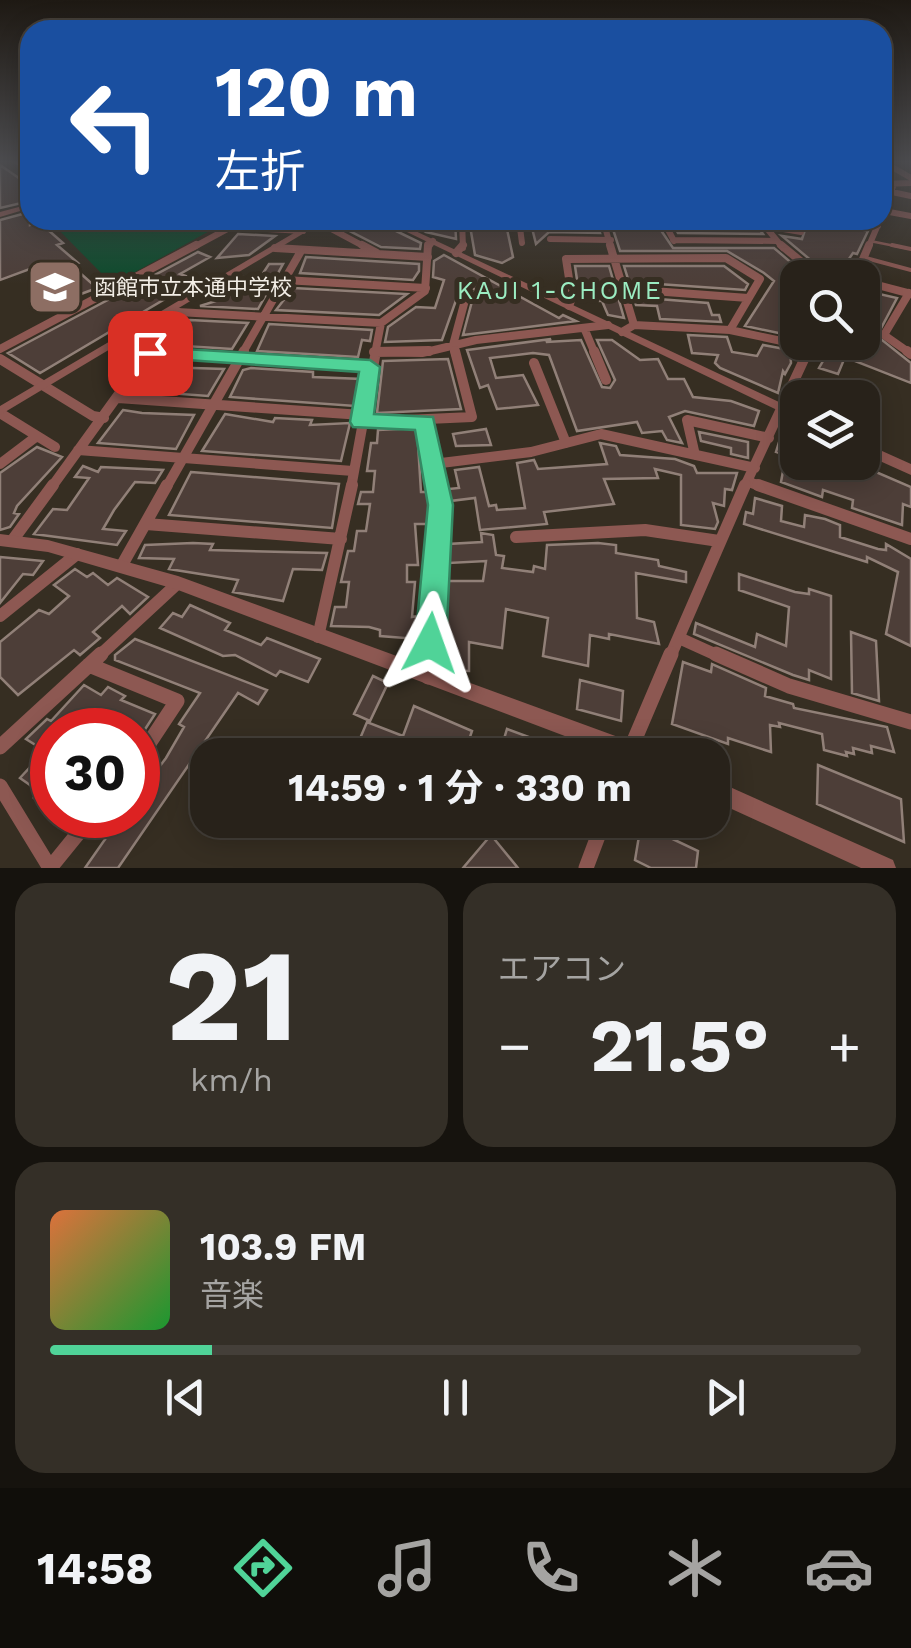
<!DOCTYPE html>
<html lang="ja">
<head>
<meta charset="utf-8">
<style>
	:root { --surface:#28221a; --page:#342f27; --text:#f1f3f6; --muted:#a5a4a2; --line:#443f39; --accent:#50d398 }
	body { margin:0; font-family:"Work Sans","Noto Sans JP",sans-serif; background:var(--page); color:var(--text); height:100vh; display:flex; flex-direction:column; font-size:38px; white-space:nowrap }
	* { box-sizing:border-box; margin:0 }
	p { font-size:32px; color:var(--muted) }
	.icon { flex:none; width:55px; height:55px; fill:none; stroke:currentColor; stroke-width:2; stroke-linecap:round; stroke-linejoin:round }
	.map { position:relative; height:868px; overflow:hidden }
	.sheet { display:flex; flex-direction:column; gap:15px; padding:15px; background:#16130e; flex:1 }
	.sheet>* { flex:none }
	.banner { position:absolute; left:20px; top:20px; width:872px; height:210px; border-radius:30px; box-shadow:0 5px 25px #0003,0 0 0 2px var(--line); background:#1a4fa0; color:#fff; overflow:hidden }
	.controls { position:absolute; left:780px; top:260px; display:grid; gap:20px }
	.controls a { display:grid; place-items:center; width:100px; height:100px; border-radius:20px; background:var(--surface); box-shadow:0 5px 25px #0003,0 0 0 2px var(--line); font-size:50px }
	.speed { position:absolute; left:30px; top:708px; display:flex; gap:20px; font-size:50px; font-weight:700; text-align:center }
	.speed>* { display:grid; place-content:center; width:130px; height:130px; border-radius:50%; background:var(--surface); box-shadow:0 5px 25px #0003,0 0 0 2px var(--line); line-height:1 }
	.speed .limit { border:15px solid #d22; background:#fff; color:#111 }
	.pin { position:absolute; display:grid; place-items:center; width:85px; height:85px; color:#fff; margin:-42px; border-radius:20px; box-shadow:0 5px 15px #0006 }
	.me { position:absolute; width:110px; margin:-55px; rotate:4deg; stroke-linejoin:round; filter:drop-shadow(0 0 8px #0008) }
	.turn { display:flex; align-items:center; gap:35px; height:210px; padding:0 30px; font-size:45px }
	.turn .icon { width:130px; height:130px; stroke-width:2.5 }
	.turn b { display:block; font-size:70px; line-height:85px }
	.big { font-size:75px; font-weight:700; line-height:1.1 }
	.sheet .widget { flex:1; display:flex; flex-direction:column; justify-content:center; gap:15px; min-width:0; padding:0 35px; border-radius:30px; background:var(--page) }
	.sheet .dial { align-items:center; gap:0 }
	.dial b { font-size:130px; line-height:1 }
	.song { display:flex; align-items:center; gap:30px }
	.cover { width:120px; height:120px; border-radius:15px; background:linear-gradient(135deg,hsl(20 70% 55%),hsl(130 70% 35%)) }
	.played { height:10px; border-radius:5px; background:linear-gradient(90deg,var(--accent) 20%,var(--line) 20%) }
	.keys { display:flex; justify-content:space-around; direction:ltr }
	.heat { display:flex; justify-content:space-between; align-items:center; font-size:55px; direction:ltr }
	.sheet .tiles { flex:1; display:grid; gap:15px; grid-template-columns:1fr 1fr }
	.widget:last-child { grid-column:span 2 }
	.trip { position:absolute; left:190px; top:738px; width:540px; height:100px; border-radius:30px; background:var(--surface); box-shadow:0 5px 25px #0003,0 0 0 2px var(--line); font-weight:700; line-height:100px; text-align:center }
	.tabs { display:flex; height:160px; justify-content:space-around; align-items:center; background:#100e0a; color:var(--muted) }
	.tabs .icon { width:70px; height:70px }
	.tabs .active { color:var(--accent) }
	.tabs b { font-size:45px; color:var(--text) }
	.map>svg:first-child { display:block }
</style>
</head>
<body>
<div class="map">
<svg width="911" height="868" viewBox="0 0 911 868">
	<rect width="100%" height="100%" fill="#362e22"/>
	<path fill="#0c4b2c" d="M49,220H219L224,223L126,277L108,280Z"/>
	<path fill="#4d3e38" stroke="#918078" stroke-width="2.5" d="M0,165L29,185L25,186L30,201L0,208Z
		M30,212V225L39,222L63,243L57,245L78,263L71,265L97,288L81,294L46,263L0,280V220Z
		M354,220L392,229L421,243L420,249L381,247L340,226Z
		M406,220H455L456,239L426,232Z
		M469,220H505L513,257L502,263L475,255Z
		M530,220H543L546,230H577L574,221H596L600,233L549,232L536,244Z
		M610,220H654L673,248H774L808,277L798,278V327L793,336L745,326L774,281L764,273L727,251H620Z
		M743,220H753L763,234L678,233L672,222Z
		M772,220H837L842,226L868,231L857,254L853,253L842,269L826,273L782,236L802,239L806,227Z
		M238,234L275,236L249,255L217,258Z
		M198,252L210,257L180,274L191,278L177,289L180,290L40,373L8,353Z
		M444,255L559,318L563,315L576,321L463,335L475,290L467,282L461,286L442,340L385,342L388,327L416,307L435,308L444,280L433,277L434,261Z
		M306,257L419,264V271L413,280L300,273Z
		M269,264H283L258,309L200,306L216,301L226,286H236L241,277L260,278Z
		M575,266H609L624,318L608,315L602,301L580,300Z
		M624,266H724L748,284L745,290L629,282Z
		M293,288L407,294L379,315L276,310Z
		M862,290L897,298L877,336L911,363V383L845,357L838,374L819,368L834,342H862Z
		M633,297L708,303L712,315H719L721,322L660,319L657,306L636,305Z
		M185,321L190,320L248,323L232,349L168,345Z
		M269,324L372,330L370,341L362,340L358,357L257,351Z
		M688,335L727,337L732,352L757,356L763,345L790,350L791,363L785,374L783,371L778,393L720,368L715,363L718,355L692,353Z
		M551,339L546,342L581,340L602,387L610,388L615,380L597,340H612L640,360L658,359L668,379H684L693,397L731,401L759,411L754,426L685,411L669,417L682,443L667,440L662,431L642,433L637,422L577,431L549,355L533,353L490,358L496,378L523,375L538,405L497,409L488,385L480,388L467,350Z
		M448,359L461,409L377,413L383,361Z
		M156,366L193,368L224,369L208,396L140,391Z
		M251,368L313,372V377L362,379L355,406L230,397L243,370Z
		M123,410L142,413L194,415L176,449L98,443Z
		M225,414L273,422L275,418L312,420L310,425L350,423L341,461L202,451Z
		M784,426L798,430V462H833L859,473L862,466L911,487V507L903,504L902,525L852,508L853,500L823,490L822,497L781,482L786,455L776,452Z
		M417,428L421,492H427L430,510L429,524H415L418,565H407V582H415L412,617L418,616L417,639L380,636V630L369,627L331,626L335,607H346L349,582H341L348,551H354L357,531H366L370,504H358L361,492H373L375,471H367L371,443H377L378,430Z
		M486,429L491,445L456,446L453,434Z
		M699,432L748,442V458L731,454V448L701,441Z
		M600,443L616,446L620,455L675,459L694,466L697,473H737L732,490L725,489L724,506L713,503L718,522L715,529L681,525V475L655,469L658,478L604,479L614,504L544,512L547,524L480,530L475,498L450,501L448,489L459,488L455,470L479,467L489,506L496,505L497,510L525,508L517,463L534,460L538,469L607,464Z
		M37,447L62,457L17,506L14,513L19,514L10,527L0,530V473Z
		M83,466L98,472L101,467L163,470L155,483L135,482L114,510L103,529L126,531L117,545L34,534L53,509L67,510L89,478L75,477Z
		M191,472L339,484L332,528L169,515Z
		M755,498L782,506L781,521L804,527L805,515L825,519L840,525V537L878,549L886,550V544L911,559V646L886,634L898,572L867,557V562L744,524L746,512L753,514Z
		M481,533L493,535L496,555L504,556L502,568L533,572L534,566L545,569L547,545L598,543L616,545V553L658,560L659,566L686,572V582L636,573L637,618L654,622L659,644L609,634V639L590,635L588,666L543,656L548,618L506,609L502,648L469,642V671L447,670V581H483L486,561L449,563L448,544L482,542Z
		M193,543L213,544L210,550L327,553L322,570L293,569L283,601L233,592L238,580L169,569L174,559L139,558L145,545Z
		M0,557L43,561L33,575L23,574L0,603Z
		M75,569L87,577L93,573L108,585L117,578L148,597L130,614L122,606L93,632L100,638L80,655L74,650L18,695L0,677V642L39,610L49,614L69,596L54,585Z
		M739,574L795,592L809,594V589L831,596V679L809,670V680L793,675L694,634L696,623L755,647L757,634L786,646L789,607L739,590Z
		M190,605L230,623L225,630L261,645L267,638L320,659L308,682L280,671L276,676L235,655L223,656L160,628L173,613L182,617Z
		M851,632L876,641L879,701L852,693Z
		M135,639L267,690L258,704L238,693L118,868H85L122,815H138V795L166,758L184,727L179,724L200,693L115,660V655Z
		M683,662L711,672L712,664L766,688L765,696L793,704L794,708L887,727L894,752L871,746L872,753L853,748L854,754L846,752L847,756L824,750L822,734L779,723L780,727L770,725L771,752L728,738V744L672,724Z
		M373,676L388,683L370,721L354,714Z
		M580,680L623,691L621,721L577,709Z
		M84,685L101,695L108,687L125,696L121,700L155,714L138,740V730H52V813L34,798L40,792L20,778L45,751L26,739L47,719L51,721Z
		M414,706L472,731L464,755L432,739L426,755H353L367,722L403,736Z
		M507,729L537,740L534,755L501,749Z
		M818,765L901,799L904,842L817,804Z
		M641,824L698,851L696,868H651L635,860Z
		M491,835L518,868H463Z"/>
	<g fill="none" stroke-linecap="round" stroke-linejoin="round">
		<path stroke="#8d5852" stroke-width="2.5" d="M870,241L905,248"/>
		<path stroke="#8d5852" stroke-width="4" d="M892,245L911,249
			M862,257L911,270"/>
		<path stroke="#8d5852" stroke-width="6" d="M887,164L911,178
			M882,184L911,183
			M892,192L911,196
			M884,211L911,216
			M882,215L894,184
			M462,220L463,248
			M519,220L522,243
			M603,220L611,248
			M663,220L674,241
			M760,220L783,248
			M844,220L878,226
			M324,225L367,248
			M766,226L801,232
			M550,239L611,240
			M673,240L777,241
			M192,248L231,227L303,231
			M428,248L433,241
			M868,248L880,220"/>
		<path stroke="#8d5852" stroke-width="8" d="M362,245L377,253
			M610,245L634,325
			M781,245L821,278
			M275,248L428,257
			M456,253L463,245
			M855,278L869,245
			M284,280L426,288
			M862,281L911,294
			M625,289L748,298
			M909,293L884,335L911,354
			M569,306L572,298L566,259L726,258L760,279L730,330
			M177,312L381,323
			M585,330L595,354
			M622,332L634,325L730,330L810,347
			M0,349L196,245
			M374,352L422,353L476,340L608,325
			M150,353L165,354
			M148,354L179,312
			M242,354L301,251
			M375,354L381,323L425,291L428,245
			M455,354L453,345L468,289
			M806,354L812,342"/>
		<path stroke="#8d5852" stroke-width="10" d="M594,351L606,380
			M907,351L911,354
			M374,352L429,351
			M150,353L370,367
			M0,359L93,416L104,418
			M534,363L566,443
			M118,398L362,415
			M0,413L55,447
			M361,422L472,417L455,351
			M425,422L437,488
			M78,450L353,471
			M695,455L687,420L769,438
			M0,464L37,436
			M433,464L531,452L601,434L755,468
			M749,482L765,488
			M51,488L150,351
			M166,488L244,351
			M351,488L376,351
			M744,488L808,351"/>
		<path stroke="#8d5852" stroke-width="12" d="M758,485L911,539
			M146,524L341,539
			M516,537L645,530L719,541
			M12,541L53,485
			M122,565L167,485
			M0,616L77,554
			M318,637L352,485
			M679,638L721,657
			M98,657L178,583
			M429,657L440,505L436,485
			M670,657L745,485"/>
		<path stroke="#8d5852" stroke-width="15" d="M716,654L789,686L911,722
			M89,665L177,701L138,760
			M428,677L430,654
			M0,747L101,654
			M628,755L671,654
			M0,786L50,868
			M50,868L93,815
			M586,868L604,820"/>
		<path fill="#8d5852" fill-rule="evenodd" d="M13,162H21L30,170V175Z
			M30,204V208L0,217V212Z
			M316,220H326L0,415V406Z
			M382,220H392L798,411V420Z
			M862,442L911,464V475L862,453Z
			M0,534L48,540L178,576L640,745L647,748L650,755H615L178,590L48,552L0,546Z
			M712,779L893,860L896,868H861L712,800Z"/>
	</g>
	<linearGradient id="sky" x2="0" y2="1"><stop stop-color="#1e1913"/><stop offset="0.57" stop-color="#4c4c4f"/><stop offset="1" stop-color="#4c4c4f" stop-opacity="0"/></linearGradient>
	<rect width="911" height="284" fill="url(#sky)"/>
	<path fill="#50d398" stroke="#348963" stroke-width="2.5" d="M150,347L370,360L380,367L374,414L433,417L453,505L446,643L441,654L430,658L420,654L415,643L428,505L415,430L353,427L350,422L359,372L143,357L140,353Z"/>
	<defs>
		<g id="school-square" transform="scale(2.875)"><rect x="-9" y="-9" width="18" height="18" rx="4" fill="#8d6e63" stroke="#362e22"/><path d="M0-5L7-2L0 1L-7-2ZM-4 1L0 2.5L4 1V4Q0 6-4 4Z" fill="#fff"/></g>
	</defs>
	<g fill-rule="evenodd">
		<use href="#school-square" x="55" y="287"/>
	</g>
	<g text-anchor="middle" stroke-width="10" stroke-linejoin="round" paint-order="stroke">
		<g font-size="22" fill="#f3eee6" stroke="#362e22" text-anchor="start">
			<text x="94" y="295">函館市立本通中学校</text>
		</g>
		<g font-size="25" letter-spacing="2.5" fill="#9bedc2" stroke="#362e22">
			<text x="560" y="299">KAJI 1-CHOME</text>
		</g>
	</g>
</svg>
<div class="controls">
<a><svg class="icon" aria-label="search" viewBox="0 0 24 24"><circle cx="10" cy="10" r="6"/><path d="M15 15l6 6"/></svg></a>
<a><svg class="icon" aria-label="layers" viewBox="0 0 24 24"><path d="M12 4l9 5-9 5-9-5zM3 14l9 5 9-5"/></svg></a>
</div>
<div class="speed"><div class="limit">30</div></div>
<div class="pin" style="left:150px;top:353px;background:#d93025"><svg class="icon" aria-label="arrive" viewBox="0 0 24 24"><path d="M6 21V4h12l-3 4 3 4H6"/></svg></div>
<svg class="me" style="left:430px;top:643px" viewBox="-20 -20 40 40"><path d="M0-17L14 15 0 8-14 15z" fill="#50d398" stroke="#fff" stroke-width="4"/></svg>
<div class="trip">14:59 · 1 分 · 330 m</div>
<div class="banner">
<div class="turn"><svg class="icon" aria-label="left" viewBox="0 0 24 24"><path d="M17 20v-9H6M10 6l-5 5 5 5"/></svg><div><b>120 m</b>左折</div></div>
</div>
</div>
<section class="sheet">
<div class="tiles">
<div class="widget dial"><b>21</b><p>km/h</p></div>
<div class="widget"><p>エアコン</p>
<div class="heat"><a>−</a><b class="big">21.5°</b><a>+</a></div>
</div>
<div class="widget">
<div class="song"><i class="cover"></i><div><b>103.9 FM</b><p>音楽</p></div></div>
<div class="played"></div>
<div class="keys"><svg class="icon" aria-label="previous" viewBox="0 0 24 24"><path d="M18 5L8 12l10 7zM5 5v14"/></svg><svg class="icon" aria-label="pause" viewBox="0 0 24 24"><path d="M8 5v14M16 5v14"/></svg><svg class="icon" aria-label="next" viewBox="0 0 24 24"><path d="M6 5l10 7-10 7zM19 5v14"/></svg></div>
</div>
</div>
</section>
<nav class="tabs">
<b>14:58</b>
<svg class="icon active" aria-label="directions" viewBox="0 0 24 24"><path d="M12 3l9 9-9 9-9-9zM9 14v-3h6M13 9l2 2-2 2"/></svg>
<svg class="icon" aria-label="music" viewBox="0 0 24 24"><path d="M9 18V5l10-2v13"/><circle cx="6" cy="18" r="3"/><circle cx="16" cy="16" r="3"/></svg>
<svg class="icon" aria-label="phone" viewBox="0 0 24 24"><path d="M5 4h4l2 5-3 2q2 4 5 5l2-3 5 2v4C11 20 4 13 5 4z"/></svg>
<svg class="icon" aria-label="climate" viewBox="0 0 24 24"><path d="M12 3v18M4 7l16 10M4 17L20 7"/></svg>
<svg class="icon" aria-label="car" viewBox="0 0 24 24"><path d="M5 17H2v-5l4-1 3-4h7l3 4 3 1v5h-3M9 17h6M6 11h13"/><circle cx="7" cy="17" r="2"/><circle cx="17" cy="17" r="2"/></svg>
</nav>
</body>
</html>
